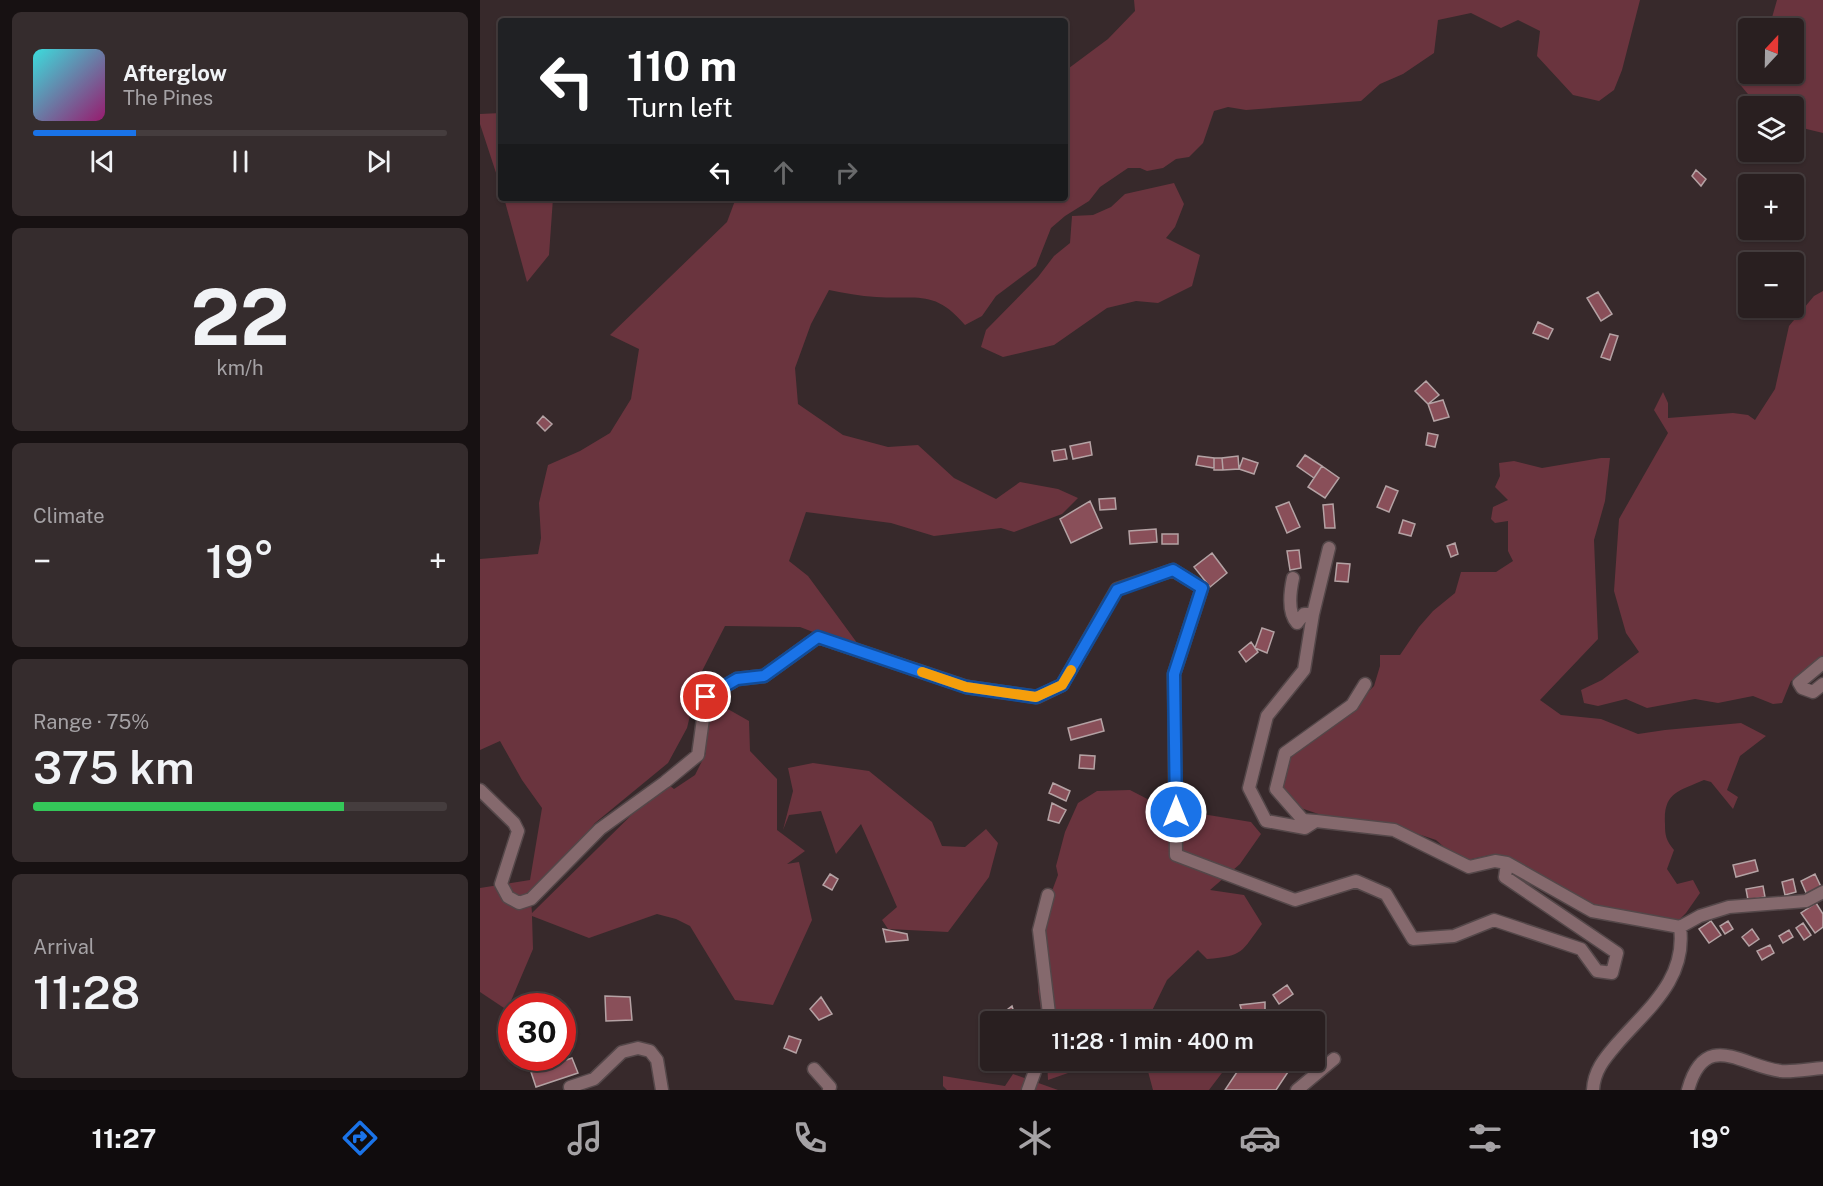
<!DOCTYPE html>
<html lang="en">
<head>
<meta charset="utf-8">
<style>
	:root { --surface:#291f20; --page:#352c2d; --text:#f1f3f6; --muted:#a5a2a5; --line:#453d3e; --accent:#1a73e8 }
	body { margin:0; font-family:"Public Sans",sans-serif; background:var(--page); color:var(--text); height:100vh; display:flex; flex-direction:column; font-size:22px; white-space:nowrap }
	* { box-sizing:border-box; margin:0 }
	p { font-size:20px; color:var(--muted) }
	.icon { flex:none; width:33px; height:33px; fill:none; stroke:currentColor; stroke-width:2; stroke-linecap:round; stroke-linejoin:round }
	.map { position:relative; flex:1; overflow:hidden }
	.side { display:flex; flex-direction:column; gap:12px; padding:12px; background:#171112; width:480px }
	.side>* { flex:none }
	.top-card { position:absolute; left:18px; top:18px; width:570px; height:183px; border-radius:6px; box-shadow:0 2px 4px #0004,0 0 0 2px var(--line); background:#202124; color:#fff; overflow:hidden }
	.needle { width:39px; rotate:22deg }
	.buttons { position:absolute; left:1258px; top:18px; display:grid; gap:12px }
	.buttons a { display:grid; place-items:center; width:66px; height:66px; border-radius:6px; background:var(--surface); box-shadow:0 2px 4px #0004,0 0 0 2px var(--line); font-size:30px }
	.speed { position:absolute; left:18px; top:993px; display:flex; gap:12px; font-size:30px; font-weight:700; text-align:center }
	.speed>* { display:grid; place-content:center; width:78px; height:78px; border-radius:50%; background:var(--surface); box-shadow:0 2px 4px #0004,0 0 0 2px var(--line); line-height:1 }
	.speed .limit { border:9px solid #d22; background:#fff; color:#111 }
	.pin { position:absolute; display:grid; place-items:center; width:51px; height:51px; color:#fff; margin:-26px; border:3px solid #fff; border-radius:50%; box-shadow:0 2px 6px #0007 }
	.me { position:absolute; width:66px; margin:-33px; rotate:0deg; stroke-linejoin:round; filter:drop-shadow(0 0 4px #0008) }
	.turn { display:flex; align-items:center; gap:21px; height:126px; padding:0 30px; font-size:27px }
	.turn .icon { width:78px; height:78px; stroke-width:2.5 }
	.turn b { display:block; font-size:42px; line-height:51px }
	.lanes { display:flex; align-items:center; height:57px; padding:0 30px; background:#0003; justify-content:center; gap:30px; direction:ltr }
	.lanes .off { opacity:.35 }
	.big { font-size:45px; font-weight:600; line-height:1.1 }
	.side .card { flex:1; display:flex; flex-direction:column; justify-content:center; gap:9px; min-width:0; padding:0 21px; border-radius:9px; background:var(--page) }
	.side .dial { align-items:center; gap:0 }
	.dial b { font-size:78px; line-height:1 }
	.song { display:flex; align-items:center; gap:18px }
	.cover { width:72px; height:72px; border-radius:9px; background:linear-gradient(135deg,hsl(180 70% 55%),hsl(320 70% 35%)) }
	.played { height:6px; border-radius:3px; background:linear-gradient(90deg,var(--accent) 25%,var(--line) 25%) }
	.keys { display:flex; justify-content:space-around; direction:ltr }
	.heat { display:flex; justify-content:space-between; align-items:center; font-size:33px; direction:ltr }
	.charge { height:9px; border-radius:4px; background:linear-gradient(90deg,#34c759 75%,var(--line) 0) }
	.trip { position:absolute; left:500px; top:1011px; width:345px; height:60px; border-radius:6px; background:var(--surface); box-shadow:0 2px 4px #0004,0 0 0 2px var(--line); font-weight:600; line-height:60px; text-align:center }
	.menu { display:flex; height:96px; justify-content:space-around; align-items:center; background:#100c0d; color:var(--muted) }
	.menu .icon { width:42px; height:42px }
	.menu .selected { color:var(--accent) }
	.menu b { font-size:27px; color:var(--text) }
	main { display:flex; flex:1; min-height:0 }
	.map>svg:first-child { display:block }
</style>
</head>
<body>
<main>
<section class="side">
<div class="card">
<div class="song"><i class="cover"></i><div><b>Afterglow</b><p>The Pines</p></div></div>
<div class="played"></div>
<div class="keys"><svg class="icon" aria-label="previous" viewBox="0 0 24 24"><path d="M18 5L8 12l10 7zM5 5v14"/></svg><svg class="icon" aria-label="pause" viewBox="0 0 24 24"><path d="M8 5v14M16 5v14"/></svg><svg class="icon" aria-label="next" viewBox="0 0 24 24"><path d="M6 5l10 7-10 7zM19 5v14"/></svg></div>
</div>
<div class="card dial"><b>22</b><p>km/h</p></div>
<div class="card"><p>Climate</p>
<div class="heat"><a>−</a><b class="big">19°</b><a>+</a></div>
</div>
<div class="card"><p>Range · 75%</p><b class="big">375 km</b><div class="charge"></div></div>
<div class="card"><p>Arrival</p><b class="big">11:28</b></div>
</section>
<div class="map">
<svg width="1343" height="1090" viewBox="0 0 1343 1090">
	<rect width="100%" height="100%" fill="#37292b"/>
	<path fill="#6a343e" d="M654,0H1160L1142,70L1134,90L1119,101L1093,95L1057,56L1060,31L1038,20L1021,28L991,13L958,20L954,53L923,74L900,84L881,101L766,110L748,107L734,111L723,143L709,157L696,159L683,168L667,171L660,168H648L620,187L609,201L585,216L571,228L556,266L516,296L502,316L485,325C454,289 438,300 396,297C380,296 364,293 349,290L331,324L315,368L318,404L363,435L408,447L438,445L474,478L516,499L540,482L578,489L598,498L582,514L534,532L521,528L454,536L411,523L326,512L309,561L328,576L383,651L320,627L245,626L220,675L207,728L188,763L115,823L51,901L52,913L185,782L194,789L215,775L226,753L221,738L232,714L246,708L269,721L270,751L297,779V830L325,851L307,864L319,862L332,920L293,1005L255,1000L210,926L196,919L177,914L109,938L52,916L53,949L27,1010L0,992V888L50,880L62,808L42,780L20,741L0,750V559L58,554L61,538L59,503L68,465L100,451L130,433L151,399L159,349L130,335L247,222L256,198H585V71L628,39L655,11Z
		M1297,0H1343V133L1314,126V106H1278L1257,81L1269,56V74H1314V28H1289Z
		M21,113V188L0,124V114Z
		M694,183L704,204L695,227L686,238L720,255L712,286L678,303L656,301L627,308L574,345L523,357L501,347L506,330L558,277L574,256L590,243L592,216L613,215L631,207L645,194Z
		M24,198H73L69,255L47,282Z
		M1343,291V669L1311,681L1302,703L1293,704L1273,696L1238,703L1215,699L1167,708L1146,699L1118,706L1104,703L1101,690L1122,680L1159,652L1146,633L1134,591L1139,519L1188,433L1174,410L1183,392L1188,403V418L1253,413L1268,415L1275,420L1295,389L1309,326L1334,296Z
		M1121,458H1130L1125,501L1114,540L1118,639L1060,700L1081,715L1121,719L1158,734L1185,730L1261,723L1286,736L1260,756L1247,790L1258,797L1253,809L1231,782L1224,780C1199,791 1183,792 1185,824C1185,836 1186,840 1194,850L1187,869L1197,884L1213,880L1220,893L1206,913L1189,930L1172,925L1130,921L1090,891L1010,855L987,860L972,854L956,840L911,825L850,818L815,806L801,792L803,758L836,727L885,695L894,686L900,666V655H920L939,627L953,611L975,593L981,572H1016L1033,561L1028,551V521L1015,523L1011,519L1013,507L1028,500L1015,487L1020,476L1019,463L1034,461L1062,468Z
		M333,763L389,771L452,822L462,846L485,847L506,829L518,843L509,877L468,932L408,929L402,920L417,907L381,824L356,854L341,811L309,815L303,830L313,791L308,768Z
		M650,790L677,804L710,812L771,822L781,834L760,864L730,890L764,895L782,924C761,952 764,956 727,959L718,950L687,980L667,1021L563,1022L558,991L563,915L578,875L576,866L585,832L598,803L617,791Z
		M567,1061V1060L615,1061L608,1066L568,1080Z
		M724,1061H751L729,1090H673L666,1064Z
		M533,1074L578,1090H467L463,1086V1076L525,1086Z"/>
	<path fill="#894f59" stroke="#b4a2a4" stroke-width="1.5" d="M1216,170L1226,179L1221,186L1212,176Z
		M1118,292L1132,314L1121,321L1107,298Z
		M1058,322L1073,329L1068,339L1053,333Z
		M1130,334L1138,336L1130,360L1121,357Z
		M946,381L959,395L948,404L935,391Z
		M963,400L969,417L954,421L948,404Z
		M63,416L72,424L65,431L57,423Z
		M948,433L958,435L955,447L946,445Z
		M610,442L612,455L593,459L590,446Z
		M585,449L587,459L574,461L572,451Z
		M825,455L842,466L834,478L817,466Z
		M718,456L734,458V468L716,465Z
		M758,456L759,469L743,470L742,458Z
		M734,458H742L743,470H734Z
		M763,458L778,463L774,474L759,469Z
		M842,466L859,478L845,498L828,487Z
		M906,486L918,491L909,512L897,507Z
		M635,498L636,509L620,510L619,499Z
		M610,501L622,528L591,543L580,519Z
		M809,502L820,527L807,533L796,507Z
		M853,504L855,528H845L843,505Z
		M923,520L935,524L931,536L919,533Z
		M676,529L677,542L650,544L649,531Z
		M682,534H698V544H682Z
		M975,543L978,554L971,557L967,546Z
		M819,550L821,568L810,570L807,551Z
		M732,553L747,573L730,587L714,567Z
		M857,563L870,564L868,582L855,581Z
		M782,628L794,632L787,653L775,648Z
		M771,642L778,652L766,662L759,652Z
		M621,719L624,731L591,740L588,728Z
		M600,755L615,756L614,769L599,768Z
		M573,783L590,791L586,801L569,793Z
		M572,803L586,810L579,823L568,820Z
		M1275,860L1278,871L1256,877L1253,865Z
		M350,874L358,879L352,890L343,885Z
		M1335,874L1342,889L1327,895L1321,881Z
		M1313,879L1316,892L1305,895L1302,882Z
		M1283,886L1285,897L1268,900L1266,889Z
		M1336,903L1343,914V927L1335,933L1321,913Z
		M1231,921L1241,935L1229,943L1219,929Z
		M1248,921L1253,929L1245,934L1240,926Z
		M1323,923L1331,935L1324,940L1316,928Z
		M403,929L427,934L428,940L406,942Z
		M1272,929L1279,939L1269,946L1262,937Z
		M1309,930L1313,937L1303,943L1299,936Z
		M1290,945L1294,953L1282,960L1277,951Z
		M807,985L813,994L799,1004L793,995Z
		M125,996L150,997L152,1020L126,1021Z
		M341,997L352,1014L339,1020L330,1009Z
		M785,1002V1015H763L760,1005Z
		M532,1006L537,1022H528L523,1013Z
		M796,1013L806,1022H790Z
		M309,1036L321,1040L316,1053L304,1048Z
		M92,1058L98,1073L56,1087L51,1072Z
		M765,1060H816L796,1090H745Z"/>
	<g fill="none" stroke-linecap="round" stroke-linejoin="round">
		<g stroke="#544749" stroke-width="15">
			<path id="minor" d="M849,548L833,614L824,670L787,716L769,788L786,821L825,828L836,821L914,830L989,867L1015,861L1027,863
				M813,578C810,592 807,612 817,623L824,614H833
				M1343,663L1319,683L1322,688L1333,692L1343,684
				M0,790L34,823L38,831L21,884L28,897L39,903L51,899L120,829L185,782L218,755L226,697L257,679L284,676L338,637L487,687L557,697L582,685L637,589L693,570L722,588L694,674L696,855L815,900L876,881L906,894L933,939L974,936L1014,920L1101,949L1117,971L1132,973L1137,953L1025,877L1027,863L1112,911L1200,927L1220,916L1249,907L1326,901L1343,892
				M836,821L823,820L796,789L805,753L872,705L885,684
				M568,895L559,930L570,1022
				M334,1069L350,1087L349,1090
				M90,1087L114,1079L142,1052L158,1048L170,1051L177,1060L182,1090
				M548,1090L559,1060
				M817,1090L854,1059
				M1113,1090C1114,1071 1124,1059 1136,1045C1167,1009 1207,980 1200,927
				M1208,1090C1225,1028 1263,1067 1301,1071C1314,1072 1329,1069 1343,1068"/>
		</g>
		<use href="#minor" stroke="#85696d" stroke-width="12"/>
	</g>
	<g fill="none" stroke-linecap="round" stroke-linejoin="round">
		<g stroke="#114b97" stroke-width="15">
			<path id="route" d="M226,697L257,679L284,676L338,637L486,687L556,697L582,685L637,590L693,570L722,588L694,674L696,812"/>
		</g>
		<use href="#route" stroke="#1a73e8" stroke-width="10"/>
		<path stroke="#f59e0b" stroke-width="10" d="M442,672L486,687L556,697L582,685L591,670"/>
	</g>
</svg>
<div class="buttons">
<a><svg class="needle" viewBox="-14 -14 28 28"><path d="M0-13l5 13h-10z" fill="#e53935"/><path d="M0 13l5-13h-10z" fill="#a5a2a5"/></svg></a>
<a><svg class="icon" aria-label="layers" viewBox="0 0 24 24"><path d="M12 4l9 5-9 5-9-5zM3 14l9 5 9-5"/></svg></a>
<a>+</a>
<a>−</a>
</div>
<div class="speed"><div class="limit">30</div></div>
<div class="pin" style="left:226px;top:697px;background:#d93025"><svg class="icon" aria-label="arrive" viewBox="0 0 24 24"><path d="M6 21V4h12l-3 4 3 4H6"/></svg></div>
<svg class="me" style="left:696px;top:812px" viewBox="-20 -20 40 40"><circle r="17" fill="#1a73e8" stroke="#fff" stroke-width="3"/><path d="M0-11L8 9 0 5-8 9z" fill="#fff"/></svg>
<div class="trip">11:28 · 1 min · 400 m</div>
<div class="top-card">
<div class="turn"><svg class="icon" aria-label="left" viewBox="0 0 24 24"><path d="M17 20v-9H6M10 6l-5 5 5 5"/></svg><div><b>110 m</b>Turn left</div></div>
<div class="lanes"><svg class="icon" aria-label="left" viewBox="0 0 24 24"><path d="M17 20v-9H6M10 6l-5 5 5 5"/></svg><svg class="icon off" aria-label="ahead" viewBox="0 0 24 24"><path d="M12 20V5M6 11l6-6 6 6"/></svg><svg class="icon off" aria-label="right" viewBox="0 0 24 24"><path d="M7 20v-9h11M14 6l5 5-5 5"/></svg></div>
</div>
</div>
</main>
<nav class="menu">
<b>11:27</b>
<svg class="icon selected" aria-label="directions" viewBox="0 0 24 24"><path d="M12 3l9 9-9 9-9-9zM9 14v-3h6M13 9l2 2-2 2"/></svg>
<svg class="icon" aria-label="music" viewBox="0 0 24 24"><path d="M9 18V5l10-2v13"/><circle cx="6" cy="18" r="3"/><circle cx="16" cy="16" r="3"/></svg>
<svg class="icon" aria-label="phone" viewBox="0 0 24 24"><path d="M5 4h4l2 5-3 2q2 4 5 5l2-3 5 2v4C11 20 4 13 5 4z"/></svg>
<svg class="icon" aria-label="climate" viewBox="0 0 24 24"><path d="M12 3v18M4 7l16 10M4 17L20 7"/></svg>
<svg class="icon" aria-label="car" viewBox="0 0 24 24"><path d="M5 17H2v-5l4-1 3-4h7l3 4 3 1v5h-3M9 17h6M6 11h13"/><circle cx="7" cy="17" r="2"/><circle cx="17" cy="17" r="2"/></svg>
<svg class="icon" aria-label="filters" viewBox="0 0 24 24"><path d="M4 7h16M4 17h16"/><circle cx="9" cy="7" r="2"/><circle cx="15" cy="17" r="2"/></svg>
<b>19°</b>
</nav>
</body>
</html>
